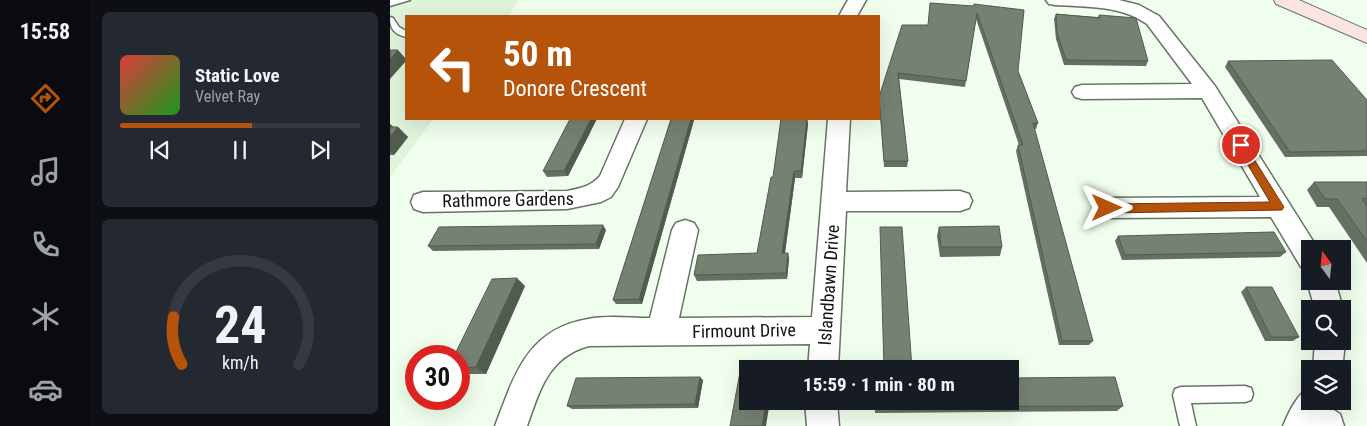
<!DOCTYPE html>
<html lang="en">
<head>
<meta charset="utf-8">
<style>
	:root { --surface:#171b24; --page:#242831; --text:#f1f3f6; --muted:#9ea1a6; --line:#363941; --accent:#b45309 }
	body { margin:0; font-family:"Roboto Condensed",sans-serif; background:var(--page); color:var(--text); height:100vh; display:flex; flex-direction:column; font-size:19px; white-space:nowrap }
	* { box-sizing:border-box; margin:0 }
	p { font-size:16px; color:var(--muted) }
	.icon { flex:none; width:28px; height:28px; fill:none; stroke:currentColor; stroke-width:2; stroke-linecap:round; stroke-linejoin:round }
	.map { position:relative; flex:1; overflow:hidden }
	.drawer { display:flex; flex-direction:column; gap:12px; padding:12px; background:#0d0f14; width:300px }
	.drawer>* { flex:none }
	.top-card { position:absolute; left:15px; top:15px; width:475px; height:105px; border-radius:0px; box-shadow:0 5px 20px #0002; background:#b45309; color:#fff; overflow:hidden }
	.needle { width:32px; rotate:345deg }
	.controls { position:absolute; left:911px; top:240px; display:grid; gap:10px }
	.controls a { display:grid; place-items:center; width:50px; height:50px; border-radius:0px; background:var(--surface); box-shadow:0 5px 20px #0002; font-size:25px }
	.speed { position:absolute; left:15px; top:345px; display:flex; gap:10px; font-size:25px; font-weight:700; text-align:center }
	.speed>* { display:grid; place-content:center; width:65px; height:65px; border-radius:50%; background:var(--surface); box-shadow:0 5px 20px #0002; line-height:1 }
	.speed .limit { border:8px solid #d22; background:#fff; color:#111 }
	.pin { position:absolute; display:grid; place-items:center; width:42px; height:42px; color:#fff; margin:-21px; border:2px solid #fff; border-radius:50%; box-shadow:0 1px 5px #0007 }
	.me { position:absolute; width:55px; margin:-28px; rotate:90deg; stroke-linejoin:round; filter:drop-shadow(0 0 4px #0008) }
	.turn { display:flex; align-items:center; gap:18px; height:105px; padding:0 15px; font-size:22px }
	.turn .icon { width:65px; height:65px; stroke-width:2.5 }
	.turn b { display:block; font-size:35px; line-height:42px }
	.drawer .card { flex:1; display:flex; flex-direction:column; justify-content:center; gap:8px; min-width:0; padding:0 18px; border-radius:8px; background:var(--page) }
	.drawer .dial { align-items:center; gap:0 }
	.dial svg { height:130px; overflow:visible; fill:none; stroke:var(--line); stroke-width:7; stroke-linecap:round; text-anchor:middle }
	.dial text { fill:var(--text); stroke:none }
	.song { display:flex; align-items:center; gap:15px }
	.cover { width:60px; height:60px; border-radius:8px; background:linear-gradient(135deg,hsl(0 70% 55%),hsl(120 70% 35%)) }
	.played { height:5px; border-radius:2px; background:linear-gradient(90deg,var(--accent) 55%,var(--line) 55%) }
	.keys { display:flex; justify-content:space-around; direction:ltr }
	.trip { position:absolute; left:349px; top:360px; width:280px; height:50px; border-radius:0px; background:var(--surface); box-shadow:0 5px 20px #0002; font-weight:700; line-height:50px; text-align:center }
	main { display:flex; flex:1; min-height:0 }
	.menu { display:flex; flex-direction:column; width:90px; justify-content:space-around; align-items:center; background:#090b0e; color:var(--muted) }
	.menu .icon { width:35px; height:35px }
	.menu .on { color:var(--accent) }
	.menu b { font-size:22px; color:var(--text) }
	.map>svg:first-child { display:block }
</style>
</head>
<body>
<main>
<nav class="menu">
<b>15:58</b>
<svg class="icon on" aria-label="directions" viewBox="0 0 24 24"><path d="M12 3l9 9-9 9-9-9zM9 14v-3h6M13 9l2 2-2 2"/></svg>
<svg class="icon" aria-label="music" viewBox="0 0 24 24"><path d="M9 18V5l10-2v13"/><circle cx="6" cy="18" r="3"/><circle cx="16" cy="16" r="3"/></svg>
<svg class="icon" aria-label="phone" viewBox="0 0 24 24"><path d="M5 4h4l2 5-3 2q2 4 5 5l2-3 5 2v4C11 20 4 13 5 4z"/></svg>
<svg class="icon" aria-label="climate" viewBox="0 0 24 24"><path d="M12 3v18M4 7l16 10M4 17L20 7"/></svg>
<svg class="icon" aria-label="car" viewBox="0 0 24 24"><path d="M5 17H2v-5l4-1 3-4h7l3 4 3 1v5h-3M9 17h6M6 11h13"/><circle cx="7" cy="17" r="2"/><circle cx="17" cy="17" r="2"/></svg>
</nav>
<section class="drawer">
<div class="card">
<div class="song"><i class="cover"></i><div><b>Static Love</b><p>Velvet Ray</p></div></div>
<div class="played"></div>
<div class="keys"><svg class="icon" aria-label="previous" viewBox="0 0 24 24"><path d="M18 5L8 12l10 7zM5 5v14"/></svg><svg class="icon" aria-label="pause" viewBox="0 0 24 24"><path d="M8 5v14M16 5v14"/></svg><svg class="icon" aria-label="next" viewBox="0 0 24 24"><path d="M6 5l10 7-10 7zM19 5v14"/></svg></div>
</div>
<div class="card dial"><svg viewBox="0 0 100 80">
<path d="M14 69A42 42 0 1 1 86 69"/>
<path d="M14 69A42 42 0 0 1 9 40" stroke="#b45309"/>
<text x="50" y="56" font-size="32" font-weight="700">24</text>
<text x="50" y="72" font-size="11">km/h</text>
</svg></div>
</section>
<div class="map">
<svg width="977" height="426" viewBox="0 0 977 426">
	<rect width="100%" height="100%" fill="#f0ffed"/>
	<path fill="#e0f4dc" d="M0,0H129L118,16H16V119H43L0,177Z"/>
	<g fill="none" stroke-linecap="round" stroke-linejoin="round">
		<g stroke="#677465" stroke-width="3">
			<path id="lane" d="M0,0H20L0,6Z
				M0,17L3,18L9,27L16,31V37C4,34 0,29 0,17Z
				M855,386L861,388L863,394L861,400L855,402L801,403L806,426H790L783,395L785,389L791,387Z"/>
		</g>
		<g stroke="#677465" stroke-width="3">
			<path id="street" d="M458,0H476L467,16H449Z
				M656,0H729L749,5L769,16L825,86L928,249H920V270L911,267L881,217L717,218L708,215L705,208L708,201L717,198L870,197L812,98L692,99L685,97L682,92L685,87L692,85L802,84L757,24C730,5 696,7 665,5L659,4Z
				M235,119H257L228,187L221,197L211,202L177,209L33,212L24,209L21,202L24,195L33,192L177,191C191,188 200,187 210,176Z
				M438,119H460L456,192L570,191L579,194L582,201L579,208L570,211H456L448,369H418L420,344L199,346C158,357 150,390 137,426H105C124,376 137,329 198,319C217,315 240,318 260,318L282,230L286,223L295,220L304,223L308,230L289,318L422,317Z
				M920,275V281H945L953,309L952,311V309H925L917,281Z
				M952,336L955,341L952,371V369H923L925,341H952Z
				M920,388V401H942L939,407L950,414L954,426H893C898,414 907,393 920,388Z
				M415,401H447L449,426H417Z"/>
		</g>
		<g stroke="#677465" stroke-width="2">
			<path id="secondary" d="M884,0H909L977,30V43L886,4Z"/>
		</g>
		<use href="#lane" fill="#fff" fill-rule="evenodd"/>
		<use href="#street" fill="#fff" fill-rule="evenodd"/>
		<use href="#secondary" fill="#fde4e4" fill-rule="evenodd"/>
	</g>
	<path fill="#657062" d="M584,4L628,71L648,123L646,129H644L703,341L699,345H669L626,151L628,145H629L586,19L575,87L509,79L518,161L517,167H494L489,97L538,25L583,6Z
		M666,14L708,17L709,15L758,61L756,66L674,65L666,39L664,19Z
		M838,61L977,100V156L895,157L835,67Z
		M281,119H303L304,120L252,304H226L223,300Z
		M391,119H417L418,124L412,178H405L395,253H398L399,259L397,279L307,281L304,275L367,253L383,177Z
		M0,124L3,127H8L18,137L4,155H0Z
		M200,133L178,176L157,177L153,171Z
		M924,182H977V263L939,207H927L917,190Z
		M549,227L612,247L610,256L550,257L547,236Z
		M216,230L209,249L43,251L38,246Z
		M728,236L896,252L890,257L732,260L725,241Z
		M135,286L96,374H69V356Z
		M856,287L909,337L903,341H875L851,292Z
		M313,380L308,408L182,409L177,406Z
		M485,401L733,406L727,411L485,413Z"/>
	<path fill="#525b50" d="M8,50L16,59V61L0,79V59Z
		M201,119H207L178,176L174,171Z
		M301,119H303L304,120L252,304L249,299Z
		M417,119L418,124L412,178L411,171Z
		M0,124L6,129L8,127L18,137L4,155L0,151Z
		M404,171L405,178L394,260L392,253Z
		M213,225L216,230L209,249L206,244Z
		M398,253L399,259L397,279L396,273Z
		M127,278L135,286L96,374L86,367Z
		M310,377L313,380L308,408L305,404Z
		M376,401H380L376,426H372Z"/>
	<path fill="#758272" stroke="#525b50" d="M540,3L584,6V4L634,10L628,71L648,123H643L703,341H672L628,145H633L587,13L576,81L508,73L518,161H494L489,97L512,25H538Z
		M666,14L710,18L709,15L746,18L758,61L676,60L667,33Z
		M0,50H8L0,59Z
		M942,60L977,100V151L900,152L838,61Z
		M180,119H201L174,171H153Z
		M281,119H301L249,299L223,300Z
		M391,119H417L411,171H404L392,253H398L396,273L304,275L308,255L367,253L381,177H383Z
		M0,127H8L0,137Z
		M924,182H977V198L972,199L977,206V241L947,199H935Z
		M213,225L206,244L38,246L49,227Z
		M609,226L612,247H551L549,227Z
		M490,227H512L522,369H494Z
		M884,232L896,252L735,255L728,236Z
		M127,278L86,367L69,368V356H64L102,279Z
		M856,287H882L909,337H881Z
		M351,367L380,368V369H358V401H376L372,426H340Z
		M310,377L305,404L177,406L186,378Z
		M725,377L733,406L485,407V401H620V378Z"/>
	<path fill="#b45309" stroke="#753606" d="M851,141L854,143L892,204L894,207L892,210L717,213L711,208L717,204L880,202L846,145Z"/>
	<g text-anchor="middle" stroke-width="4" stroke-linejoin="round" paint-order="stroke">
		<g font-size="18" fill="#0f140e" stroke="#fff">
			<text transform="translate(118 200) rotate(-1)" y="6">Rathmore Gardens</text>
			<text transform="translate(439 285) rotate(-86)" y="6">Islandbawn Drive</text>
			<text transform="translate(354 331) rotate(-1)" y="6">Firmount Drive</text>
		</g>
	</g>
</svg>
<div class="controls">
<a><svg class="needle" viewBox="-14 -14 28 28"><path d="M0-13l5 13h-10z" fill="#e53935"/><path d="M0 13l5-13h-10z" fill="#9ea1a6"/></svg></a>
<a><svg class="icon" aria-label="search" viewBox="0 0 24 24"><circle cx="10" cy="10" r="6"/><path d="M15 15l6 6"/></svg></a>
<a><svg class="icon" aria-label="layers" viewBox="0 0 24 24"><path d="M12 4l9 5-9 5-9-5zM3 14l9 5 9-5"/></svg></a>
</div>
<div class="speed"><div class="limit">30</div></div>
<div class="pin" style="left:851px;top:145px;background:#d93025"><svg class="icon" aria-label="arrive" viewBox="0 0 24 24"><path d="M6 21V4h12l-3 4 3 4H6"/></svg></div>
<svg class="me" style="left:717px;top:208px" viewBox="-20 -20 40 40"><path d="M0-17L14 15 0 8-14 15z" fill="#b45309" stroke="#fff" stroke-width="4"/></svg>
<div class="trip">15:59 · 1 min · 80 m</div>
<div class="top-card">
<div class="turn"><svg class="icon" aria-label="left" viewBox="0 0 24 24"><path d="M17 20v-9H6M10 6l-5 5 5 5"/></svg><div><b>50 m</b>Donore Crescent</div></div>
</div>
</div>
</main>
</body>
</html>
